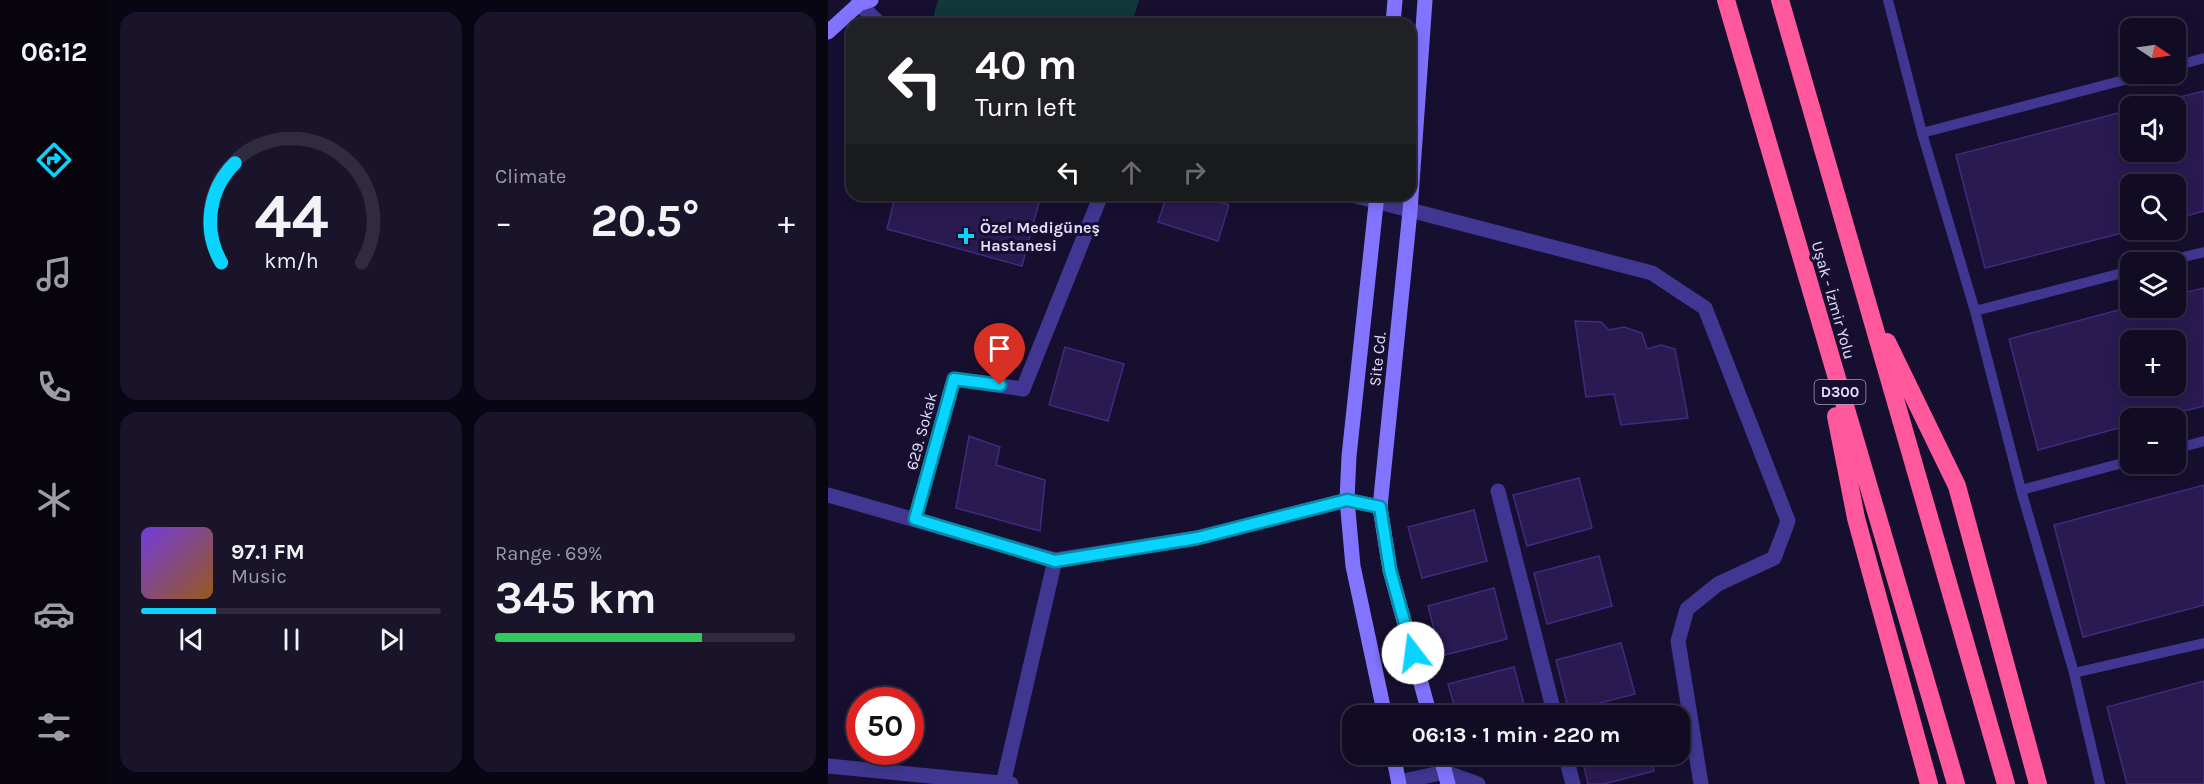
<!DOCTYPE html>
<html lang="en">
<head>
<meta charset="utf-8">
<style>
	:root { --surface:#110b23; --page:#1a142b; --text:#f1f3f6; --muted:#9c9ba6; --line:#302b41; --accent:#09d4ff }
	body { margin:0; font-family:Karla,sans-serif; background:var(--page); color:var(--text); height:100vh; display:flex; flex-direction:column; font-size:22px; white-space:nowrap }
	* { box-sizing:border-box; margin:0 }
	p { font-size:20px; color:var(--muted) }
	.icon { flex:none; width:33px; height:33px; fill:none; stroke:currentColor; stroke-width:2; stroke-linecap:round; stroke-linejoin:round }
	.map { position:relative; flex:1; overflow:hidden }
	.sheet { display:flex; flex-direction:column; gap:12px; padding:12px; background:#090613; width:720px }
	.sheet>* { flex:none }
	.top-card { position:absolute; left:18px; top:18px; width:570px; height:183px; border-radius:18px; box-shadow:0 3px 15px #0003,0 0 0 2px var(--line); background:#202124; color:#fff; overflow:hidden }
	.needle { width:39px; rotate:103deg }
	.fabs { position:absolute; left:1292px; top:18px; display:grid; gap:12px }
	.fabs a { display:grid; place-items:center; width:66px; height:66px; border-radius:12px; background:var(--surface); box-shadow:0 3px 15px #0003,0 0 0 2px var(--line); font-size:30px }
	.speed { position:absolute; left:18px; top:687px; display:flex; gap:12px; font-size:30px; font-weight:700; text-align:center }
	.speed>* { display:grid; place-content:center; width:78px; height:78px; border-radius:50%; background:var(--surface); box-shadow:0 3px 15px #0003,0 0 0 2px var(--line); line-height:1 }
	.speed .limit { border:9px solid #d22; background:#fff; color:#111 }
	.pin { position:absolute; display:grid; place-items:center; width:51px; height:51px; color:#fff; margin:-62px -26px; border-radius:50% 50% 50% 0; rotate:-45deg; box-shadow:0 0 6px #0007 }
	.pin .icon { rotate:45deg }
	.me { position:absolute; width:66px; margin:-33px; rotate:345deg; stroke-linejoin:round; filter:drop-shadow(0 0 4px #0008) }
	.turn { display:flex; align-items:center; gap:21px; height:126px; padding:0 30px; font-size:27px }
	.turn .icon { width:78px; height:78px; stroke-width:2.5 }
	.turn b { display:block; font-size:42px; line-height:51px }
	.lanes { display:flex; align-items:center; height:57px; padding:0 30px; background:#0003; justify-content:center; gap:30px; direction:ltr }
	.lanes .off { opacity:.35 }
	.big { font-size:45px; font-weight:700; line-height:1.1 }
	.sheet .widget { flex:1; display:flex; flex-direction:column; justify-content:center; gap:9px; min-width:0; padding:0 21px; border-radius:18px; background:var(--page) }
	.sheet .dial { align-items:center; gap:0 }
	.dial svg { height:156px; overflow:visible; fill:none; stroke:var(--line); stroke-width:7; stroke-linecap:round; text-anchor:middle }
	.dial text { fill:var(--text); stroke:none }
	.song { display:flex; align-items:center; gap:18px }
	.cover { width:72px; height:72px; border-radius:9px; background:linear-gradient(135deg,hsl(260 70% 55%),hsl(30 70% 35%)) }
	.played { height:6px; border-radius:3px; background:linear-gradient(90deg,var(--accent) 25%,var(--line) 25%) }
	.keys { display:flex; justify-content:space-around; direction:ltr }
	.heat { display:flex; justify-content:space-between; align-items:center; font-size:33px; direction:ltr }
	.charge { height:9px; border-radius:4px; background:linear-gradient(90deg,#34c759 69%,var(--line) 0) }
	.sheet .tiles { flex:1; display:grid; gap:12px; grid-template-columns:repeat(2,1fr) }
	.trip { position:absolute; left:514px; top:705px; width:348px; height:60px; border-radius:18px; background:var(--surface); box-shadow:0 3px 15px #0003,0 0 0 2px var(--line); font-weight:700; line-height:60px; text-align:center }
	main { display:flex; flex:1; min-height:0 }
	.menu { display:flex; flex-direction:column; width:108px; justify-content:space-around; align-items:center; background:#07040e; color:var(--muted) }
	.menu .icon { width:42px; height:42px }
	.menu .on { color:var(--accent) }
	.menu b { font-size:27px; color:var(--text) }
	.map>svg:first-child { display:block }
</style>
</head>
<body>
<main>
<nav class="menu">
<b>06:12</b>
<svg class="icon on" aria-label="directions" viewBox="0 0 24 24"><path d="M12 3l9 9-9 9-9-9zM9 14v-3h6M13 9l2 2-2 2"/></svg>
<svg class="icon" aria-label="music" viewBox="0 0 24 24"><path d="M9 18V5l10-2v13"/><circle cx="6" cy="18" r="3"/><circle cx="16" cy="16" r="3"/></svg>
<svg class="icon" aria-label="phone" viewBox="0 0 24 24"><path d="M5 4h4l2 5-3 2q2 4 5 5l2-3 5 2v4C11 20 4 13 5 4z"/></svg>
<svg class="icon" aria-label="climate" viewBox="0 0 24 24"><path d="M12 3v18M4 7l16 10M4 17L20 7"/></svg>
<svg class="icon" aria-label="car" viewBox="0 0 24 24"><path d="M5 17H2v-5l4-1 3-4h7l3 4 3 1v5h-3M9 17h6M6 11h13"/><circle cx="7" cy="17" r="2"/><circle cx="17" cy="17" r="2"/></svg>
<svg class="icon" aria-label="filters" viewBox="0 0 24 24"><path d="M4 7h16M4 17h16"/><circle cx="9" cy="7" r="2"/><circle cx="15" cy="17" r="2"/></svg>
</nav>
<section class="sheet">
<div class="tiles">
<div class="widget dial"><svg viewBox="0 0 100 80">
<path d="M14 69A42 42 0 1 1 86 69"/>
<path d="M14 69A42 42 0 0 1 21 18" stroke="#09d4ff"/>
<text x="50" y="56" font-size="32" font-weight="700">44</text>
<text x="50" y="72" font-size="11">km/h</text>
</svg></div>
<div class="widget"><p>Climate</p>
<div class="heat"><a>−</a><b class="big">20.5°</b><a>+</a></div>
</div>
<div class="widget">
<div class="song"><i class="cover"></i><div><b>97.1 FM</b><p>Music</p></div></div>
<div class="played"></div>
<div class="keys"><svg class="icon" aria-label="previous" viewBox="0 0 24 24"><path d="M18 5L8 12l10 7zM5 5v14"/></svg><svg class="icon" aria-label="pause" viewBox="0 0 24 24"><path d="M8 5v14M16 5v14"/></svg><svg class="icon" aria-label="next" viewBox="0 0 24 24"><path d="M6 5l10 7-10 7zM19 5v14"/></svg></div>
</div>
<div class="widget"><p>Range · 69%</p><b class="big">345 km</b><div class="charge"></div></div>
</div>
</section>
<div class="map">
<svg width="1376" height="784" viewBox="0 0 1376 784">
	<rect width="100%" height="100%" fill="#170f2f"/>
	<path fill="#123839" d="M110,0H311L304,24H108L106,14Z"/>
	<path fill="#291a51" stroke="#412a7f" stroke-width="1.5" fill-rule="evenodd" d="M1376,91V211L1347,219V184H1302V230H1306L1157,268L1128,155L1302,110V152H1347V106H1315Z
		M46,195H213L194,266L59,229L66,201Z
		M339,195H371L401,205L390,241L330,222Z
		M1376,288V406L1328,418H1302V425L1210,450L1181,339L1302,307L1347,308V295ZM1302,340H1347V386H1302Z
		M747,321L773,322L781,330L796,327L814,333L819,349L833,345L847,349L860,418L793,425L786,394L758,397Z
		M237,347L296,364L280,421L221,405Z
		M141,436L172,447L168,465L217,480L212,531L128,508Z
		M751,478L764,528L699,546L685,495Z
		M1376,485V605L1255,637L1226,525Z
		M646,510L659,561L594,578L580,527Z
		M771,556L784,606L719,624L706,573Z
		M666,588L679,639L613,656L600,606Z
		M793,643L807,694L741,711L728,660Z
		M686,667L699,716H629L620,684Z
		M1376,681V784H1299L1279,707Z
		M753,754H822L826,771L776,784H760Z"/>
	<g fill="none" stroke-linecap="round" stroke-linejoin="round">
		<path stroke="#413792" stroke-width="10" d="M1060,0L1094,133L1147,311L1193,490L1246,673L1272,784
			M1347,66L1376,58
			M1094,133L1319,74
			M1335,262L1376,252
			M1147,311L1302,271
			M1347,449L1376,441
			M1193,490L1302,461
			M1246,673L1376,643"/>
		<path stroke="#413792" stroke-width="15" d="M30,0L31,4L52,24
			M524,195L824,273L877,308L960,521L946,558L890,584L859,609L850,641L873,784
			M670,491L727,716
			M0,495L227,560L369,538L519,500L552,507
			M87,519L126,379L195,389L273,195
			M737,754L745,784
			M0,766L183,784
			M571,782L617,772L650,784
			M175,784L227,560"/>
		<path stroke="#8274ff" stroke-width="15" d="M597,0L582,211L552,507L562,570L602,716
			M565,24L567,0
			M0,32L31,4L43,0
			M549,195L521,456L519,500L525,566L557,716
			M565,754L571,784
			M612,754L620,784"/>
		<path stroke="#ff589c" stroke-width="18" d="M898,0L1128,784
			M952,0L1178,784
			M1059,342L1129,486L1210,784
			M1008,416L1028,518L1101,784"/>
	</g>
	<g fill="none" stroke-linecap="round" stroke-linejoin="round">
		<g stroke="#068aa6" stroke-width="15">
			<path id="route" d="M172,385L126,379L87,519L227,561L369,538L519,500L552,507L562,570L585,653"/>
		</g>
		<use href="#route" stroke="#09d4ff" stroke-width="10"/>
	</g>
	<path fill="#09d4ff" stroke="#170f2f" stroke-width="2" d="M135 227h6v6h6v6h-6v6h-6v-6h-6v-6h6z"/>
	<g text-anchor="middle" stroke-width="6" stroke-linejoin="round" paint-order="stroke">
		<rect fill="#170f2f" stroke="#a69fc1" stroke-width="1.5" x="986.5" y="380" width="51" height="24" rx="4.5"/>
		<g font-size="15" font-weight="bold" fill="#e4ddff">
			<text x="1012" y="397">D300</text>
		</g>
		<g font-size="16" font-weight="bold" fill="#e4ddff" stroke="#170f2f" text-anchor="start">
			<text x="152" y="233">Özel Medigüneş<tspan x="152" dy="18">Hastanesi</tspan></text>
		</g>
		<g font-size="16" fill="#e4ddff" stroke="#170f2f">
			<text transform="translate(1006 300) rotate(74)" y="6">Uşak - İzmir Yolu</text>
			<text transform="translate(549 359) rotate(-84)" y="6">Site Cd.</text>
			<text transform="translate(93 431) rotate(-75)" y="6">629. Sokak</text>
		</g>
	</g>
</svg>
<div class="fabs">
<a><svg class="needle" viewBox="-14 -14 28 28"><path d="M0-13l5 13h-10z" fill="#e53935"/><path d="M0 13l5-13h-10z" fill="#9c9ba6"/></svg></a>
<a><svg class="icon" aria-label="sound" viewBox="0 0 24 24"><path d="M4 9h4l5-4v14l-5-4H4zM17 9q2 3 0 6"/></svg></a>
<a><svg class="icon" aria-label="search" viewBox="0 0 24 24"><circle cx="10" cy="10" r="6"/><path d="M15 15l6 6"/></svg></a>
<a><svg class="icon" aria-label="layers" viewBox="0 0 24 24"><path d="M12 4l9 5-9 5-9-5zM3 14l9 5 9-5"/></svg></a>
<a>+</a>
<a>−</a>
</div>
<div class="speed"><div class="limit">50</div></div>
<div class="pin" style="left:172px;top:385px;background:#d93025"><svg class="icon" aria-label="arrive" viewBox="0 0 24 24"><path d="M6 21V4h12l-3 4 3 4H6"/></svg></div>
<svg class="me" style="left:585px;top:653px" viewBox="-20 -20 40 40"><circle r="19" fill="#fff"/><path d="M0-13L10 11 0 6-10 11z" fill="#09d4ff"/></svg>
<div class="trip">06:13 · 1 min · 220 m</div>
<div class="top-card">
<div class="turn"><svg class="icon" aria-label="left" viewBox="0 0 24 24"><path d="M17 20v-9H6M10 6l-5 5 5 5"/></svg><div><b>40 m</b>Turn left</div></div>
<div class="lanes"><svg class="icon" aria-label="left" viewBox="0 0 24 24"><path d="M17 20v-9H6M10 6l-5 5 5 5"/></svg><svg class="icon off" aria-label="ahead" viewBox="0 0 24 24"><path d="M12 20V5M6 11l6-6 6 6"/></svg><svg class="icon off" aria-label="right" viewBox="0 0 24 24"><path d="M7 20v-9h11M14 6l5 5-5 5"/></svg></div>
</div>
</div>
</main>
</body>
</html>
